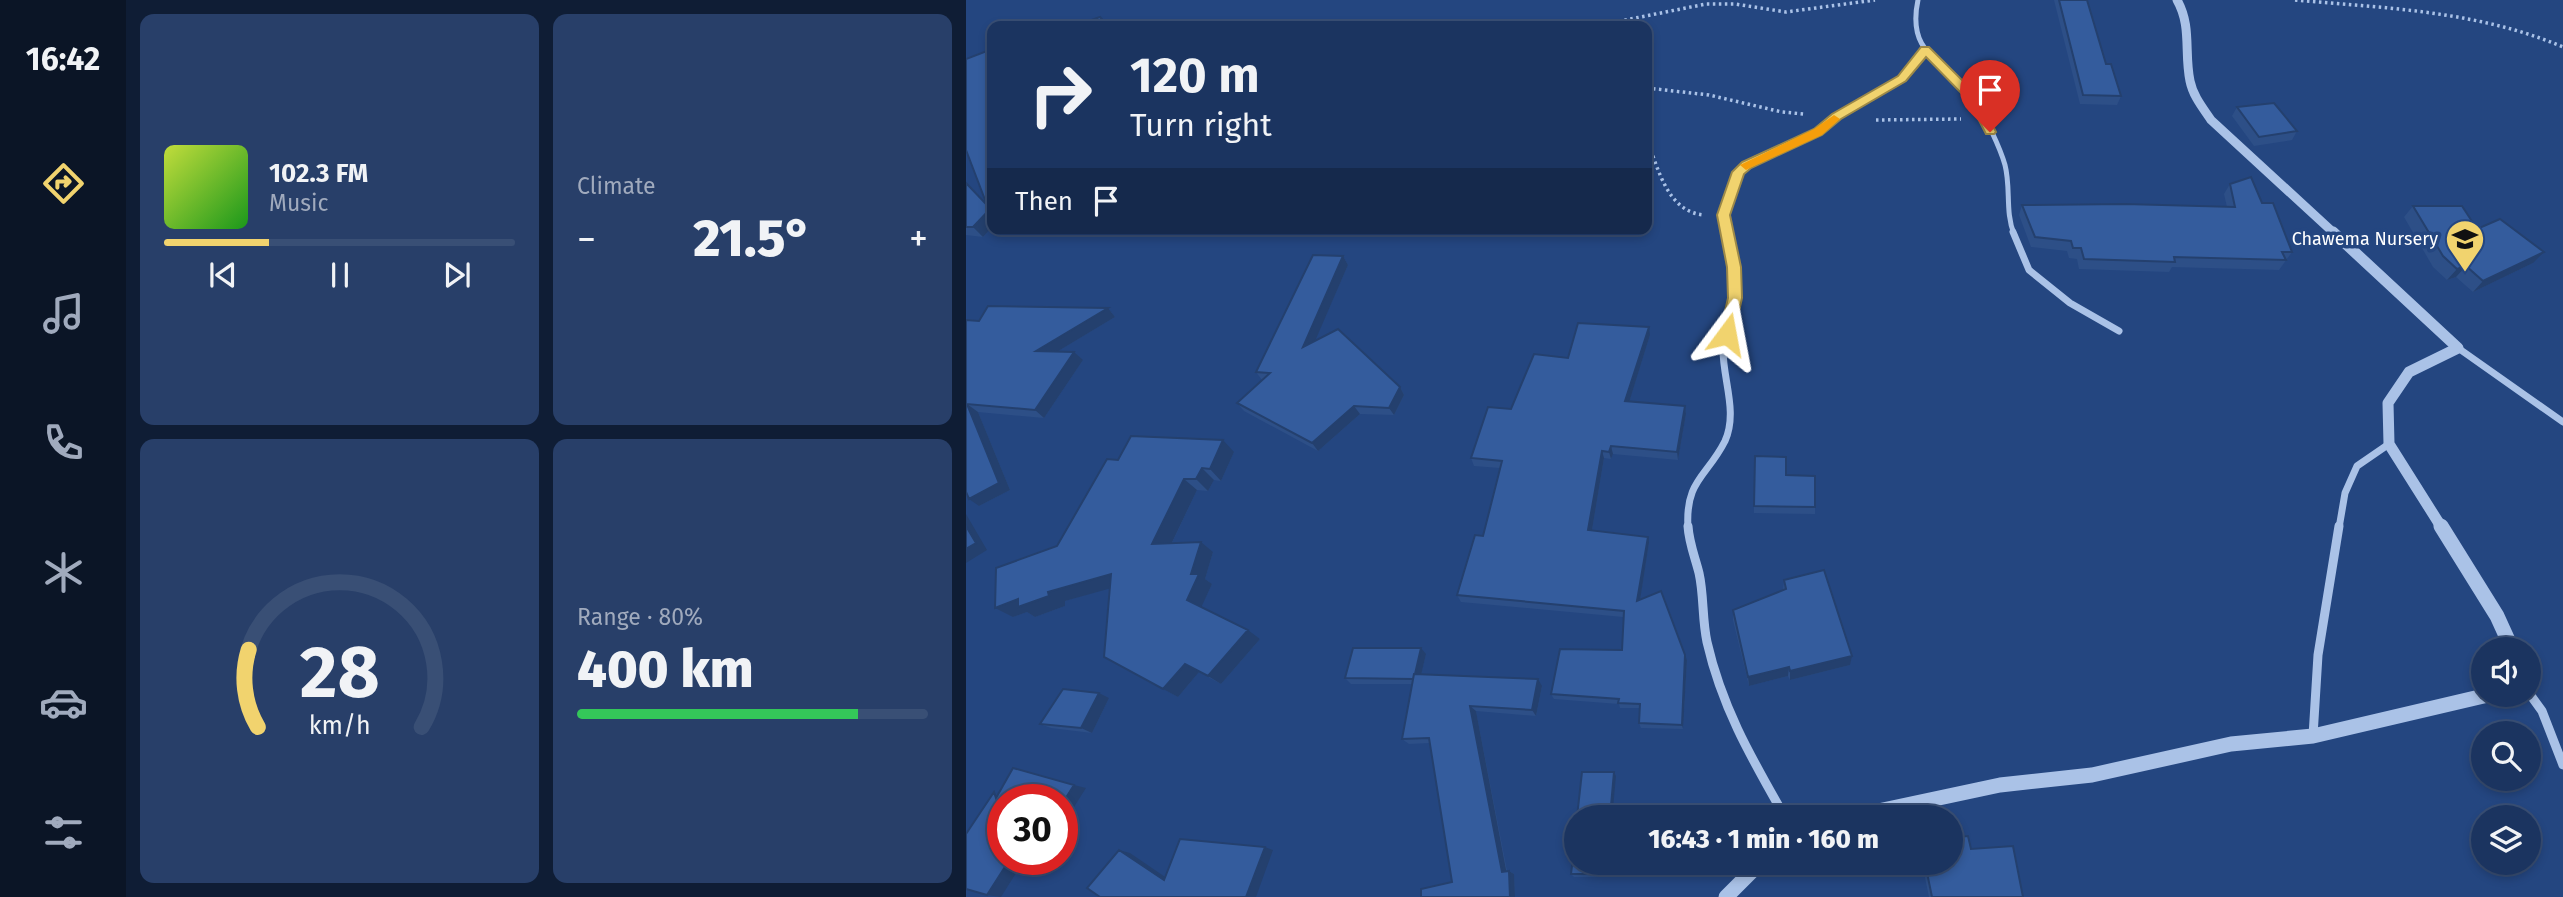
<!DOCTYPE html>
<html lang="en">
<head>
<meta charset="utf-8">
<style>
	:root { --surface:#1b3460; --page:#283f69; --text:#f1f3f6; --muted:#a0aabd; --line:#394f75; --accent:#f1d36e }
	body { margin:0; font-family:"Fira Sans",sans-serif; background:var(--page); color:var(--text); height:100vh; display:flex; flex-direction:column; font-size:26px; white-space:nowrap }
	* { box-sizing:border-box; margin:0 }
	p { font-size:23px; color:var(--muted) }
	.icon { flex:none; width:38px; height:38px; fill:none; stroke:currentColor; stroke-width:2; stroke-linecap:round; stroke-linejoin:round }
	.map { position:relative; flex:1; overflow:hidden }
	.drawer { display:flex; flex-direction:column; gap:14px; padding:14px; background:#0f1d35; width:840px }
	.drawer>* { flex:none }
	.hud { position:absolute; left:21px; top:21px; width:665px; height:214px; border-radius:14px; box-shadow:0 4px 10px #0003,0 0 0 2px var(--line); background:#1b3460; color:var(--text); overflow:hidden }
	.controls { position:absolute; left:1505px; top:637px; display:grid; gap:14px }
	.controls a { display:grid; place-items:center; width:70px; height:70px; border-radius:50%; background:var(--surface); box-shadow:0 4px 10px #0003,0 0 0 2px var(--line); font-size:35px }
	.speed { position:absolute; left:21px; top:784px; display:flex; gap:14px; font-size:35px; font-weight:700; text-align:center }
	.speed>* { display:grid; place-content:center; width:91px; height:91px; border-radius:50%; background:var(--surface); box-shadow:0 4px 10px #0003,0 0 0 2px var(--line); line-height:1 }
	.speed .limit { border:10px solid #d22; background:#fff; color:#111 }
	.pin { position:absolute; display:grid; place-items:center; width:60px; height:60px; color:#fff; margin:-72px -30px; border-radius:50% 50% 50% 0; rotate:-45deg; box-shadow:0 0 7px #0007 }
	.pin .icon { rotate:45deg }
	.me { position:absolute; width:77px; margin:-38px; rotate:13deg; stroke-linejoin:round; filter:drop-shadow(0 0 5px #0008) }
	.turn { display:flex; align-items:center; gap:24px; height:147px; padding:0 28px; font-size:32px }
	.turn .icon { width:91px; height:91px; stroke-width:2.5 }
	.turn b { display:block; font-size:49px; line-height:60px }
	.then { display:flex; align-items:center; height:66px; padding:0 28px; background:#0003; gap:14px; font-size:26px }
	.big { font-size:52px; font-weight:800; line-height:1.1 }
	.drawer .widget { flex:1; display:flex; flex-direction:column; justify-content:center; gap:10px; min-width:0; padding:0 24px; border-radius:14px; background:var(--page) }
	.drawer .dial { align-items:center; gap:0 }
	.dial svg { height:182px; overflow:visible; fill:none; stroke:var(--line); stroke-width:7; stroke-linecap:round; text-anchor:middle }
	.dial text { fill:var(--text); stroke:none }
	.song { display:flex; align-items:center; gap:21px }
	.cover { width:84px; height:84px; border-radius:10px; background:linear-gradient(135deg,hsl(70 70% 55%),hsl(120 70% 35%)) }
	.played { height:7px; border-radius:4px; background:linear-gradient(90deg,var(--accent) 30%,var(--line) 30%) }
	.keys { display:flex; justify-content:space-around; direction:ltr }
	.heat { display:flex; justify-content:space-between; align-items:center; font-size:38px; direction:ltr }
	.charge { height:10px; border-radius:5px; background:linear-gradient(90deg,#34c759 80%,var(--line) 0) }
	.drawer .tiles { flex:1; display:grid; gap:14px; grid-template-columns:repeat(2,1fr) }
	.trip { position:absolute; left:598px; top:805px; width:399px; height:70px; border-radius:35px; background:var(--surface); box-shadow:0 4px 10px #0003,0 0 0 2px var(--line); font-weight:800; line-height:70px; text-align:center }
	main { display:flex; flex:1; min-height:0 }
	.menu { display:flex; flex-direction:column; width:126px; justify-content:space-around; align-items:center; background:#0b1526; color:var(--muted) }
	.menu .icon { width:49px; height:49px }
	.menu .current { color:var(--accent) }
	.menu b { font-size:32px; color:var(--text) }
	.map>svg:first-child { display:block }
</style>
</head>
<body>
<main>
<nav class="menu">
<b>16:42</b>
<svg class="icon current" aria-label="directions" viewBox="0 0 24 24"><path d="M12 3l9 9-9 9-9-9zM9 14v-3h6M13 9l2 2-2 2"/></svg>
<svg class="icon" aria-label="music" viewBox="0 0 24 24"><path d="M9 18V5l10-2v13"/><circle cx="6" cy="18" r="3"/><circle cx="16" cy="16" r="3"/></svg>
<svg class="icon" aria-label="phone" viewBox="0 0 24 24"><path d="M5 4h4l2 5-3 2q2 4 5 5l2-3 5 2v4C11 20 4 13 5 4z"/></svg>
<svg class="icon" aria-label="climate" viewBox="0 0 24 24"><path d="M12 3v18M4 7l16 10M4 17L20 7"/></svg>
<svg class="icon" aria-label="car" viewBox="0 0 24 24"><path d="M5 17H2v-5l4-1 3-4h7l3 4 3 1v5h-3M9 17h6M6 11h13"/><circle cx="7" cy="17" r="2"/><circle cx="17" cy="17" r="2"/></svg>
<svg class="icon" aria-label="filters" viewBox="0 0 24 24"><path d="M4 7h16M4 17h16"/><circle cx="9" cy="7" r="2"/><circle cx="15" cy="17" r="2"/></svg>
</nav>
<section class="drawer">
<div class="tiles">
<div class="widget">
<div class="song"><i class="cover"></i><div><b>102.3 FM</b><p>Music</p></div></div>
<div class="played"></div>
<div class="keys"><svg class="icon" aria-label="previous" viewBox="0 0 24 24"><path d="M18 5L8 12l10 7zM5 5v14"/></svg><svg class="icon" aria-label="pause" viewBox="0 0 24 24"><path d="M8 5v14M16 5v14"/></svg><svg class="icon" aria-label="next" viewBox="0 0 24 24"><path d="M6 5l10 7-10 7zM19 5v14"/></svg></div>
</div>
<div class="widget"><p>Climate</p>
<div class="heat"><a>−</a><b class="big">21.5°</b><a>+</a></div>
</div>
<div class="widget dial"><svg viewBox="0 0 100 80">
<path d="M14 69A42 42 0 1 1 86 69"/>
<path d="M14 69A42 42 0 0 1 10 35" stroke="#f1d36e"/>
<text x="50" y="56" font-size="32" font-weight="700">28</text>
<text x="50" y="72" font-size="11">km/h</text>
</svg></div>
<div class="widget"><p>Range · 80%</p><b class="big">400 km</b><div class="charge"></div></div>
</div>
</section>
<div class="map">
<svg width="1597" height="897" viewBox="0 0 1597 897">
	<rect width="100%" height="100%" fill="#244680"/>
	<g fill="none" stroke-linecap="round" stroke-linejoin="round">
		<path stroke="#aac2e7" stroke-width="3.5" stroke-dasharray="2.5 3.5" stroke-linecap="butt" d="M1329,0C1420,8 1512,11 1597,47
			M629,26L740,4H769L820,12L909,0
			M681,88L743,95L816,112L838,114
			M681,106L682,88
			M910,120L995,119
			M681,139C692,169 702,213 739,215"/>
		<path stroke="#aac2e7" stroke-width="5" d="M952,0C939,60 986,61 1010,101C1019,117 1034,147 1039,165C1045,188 1039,212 1048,234
			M762,234C757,212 762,180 781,165L852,132L871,117L936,78L959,50"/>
		<path stroke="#aac2e7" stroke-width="7" d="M1047,232L1063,270L1104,303L1153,331
			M1492,348L1597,422
			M722,528C719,480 741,477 759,441C772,412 757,380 757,350C757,332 768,314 769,297C771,275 765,253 761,232
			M1373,528L1379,493L1391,466L1423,444"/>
		<path stroke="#aac2e7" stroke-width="9" d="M722,526C723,543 729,557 733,573C738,595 736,619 741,642C756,708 786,759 819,817
			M1563,693L1576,711L1597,765
			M1347,736L1352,655L1373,526"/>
		<path stroke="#aac2e7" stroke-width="9" d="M1211,0C1226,26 1218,53 1224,81C1227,96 1237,108 1245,120L1369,234"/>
		<path stroke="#aac2e7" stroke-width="11" d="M1367,232L1492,348L1443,372L1422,403L1423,444L1476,528"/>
		<path stroke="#aac2e7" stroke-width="15" d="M1475,526L1531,616L1546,649
			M884,817L1034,785L1126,775L1265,744L1347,736L1522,695
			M760,897L794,863"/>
	</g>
	<path fill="#2d4f87" d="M1088,0H1121L1140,64L1155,96L1151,105L1114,104Z
		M1271,107L1331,131L1326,140L1288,146L1266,116Z
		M0,183L21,205L26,227L17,237L0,235Z
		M1264,184L1296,203L1326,252L1313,270L1206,267L1203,272L1113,269L1111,259L1103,258L1101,251L1065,247L1053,215L1056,205L1261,207L1258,194Z
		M1447,206L1511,229L1567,263L1507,292L1490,277L1481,280L1467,267L1438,217Z
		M377,256L382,265L349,340L434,387L438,395L428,415L394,414L352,451L278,411L271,403L296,380L290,372Z
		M142,308L149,317L92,351L117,360L78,418L12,412L44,490L13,506L0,492V320L13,321Z
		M684,335L663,402L719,406L720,414L712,460L647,454L645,459L638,458L626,530L683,543L674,599L721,660L717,729L675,728L673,723L674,708H654L653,704L588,699L585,694L656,650L657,617L495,602L491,595L517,536L534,468L508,466L505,458L545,409L602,358Z
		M268,452L255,481L248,480L242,491L231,490L206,543L247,552L239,579L246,584L235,607L294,639L255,684L233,672L212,697L138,657L143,588L99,601V606L69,617L61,612L47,617L91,546L152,460Z
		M820,475L849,507V514L788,513V506Z
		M818,580L884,665L824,680L822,676L783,686L767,620V610L817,590Z
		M460,654L455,675L576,686L570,716L510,711L541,871H543L548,874L549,897H455L486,882L464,743L443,744L436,739L446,684H385L379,678Z
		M143,698L126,733L85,728L74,724Z
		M1005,849L1057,897H963L956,863H985Z
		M611,863H669L667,877H608L605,874Z"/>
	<path fill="#24406e" d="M26,207V227L17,237L7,227Z
		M1578,252L1567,263L1507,292L1517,281Z
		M377,256L382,265L343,355L337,347Z
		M1500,266L1490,277L1481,280L1491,269Z
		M142,308L149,317L79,359L70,351Z
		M683,327L684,335L661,409L659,401Z
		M108,352L117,360L78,418L69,410Z
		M434,387L438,395L428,415L423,408Z
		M1,404L12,412L44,490L13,506L3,499Z
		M388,406L394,414L352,451L346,443Z
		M719,406L720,414L712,460L711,452Z
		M257,440L268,452L255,481L244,469Z
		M645,446L647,454L645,459L643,452Z
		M636,451L638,458L625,536L622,530Z
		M236,468L248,480L242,491L230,479Z
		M218,479L231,490L200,555L186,544Z
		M0,514L21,550L0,563Z
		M682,537L683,543L673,607L671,601Z
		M235,542L247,552L239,579L246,584L234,610L221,600L225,574Z
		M145,574L160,584L99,601V606L69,617L61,612L47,617L29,608L52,599Z
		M282,630L294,639L255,684L242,676Z
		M455,648L460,654L453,684L448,679Z
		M719,655L721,660L717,729L716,725Z
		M886,656L884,665L824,680V671Z
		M219,664L233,672L212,697L197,689Z
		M823,667L822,676L783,686L782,677Z
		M572,679L576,686L570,716L566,710Z
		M133,693L143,698L126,733L115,728Z
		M504,706L510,711L541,875L536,872Z
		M648,772L650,776L647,809L645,806Z
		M108,785L120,788L96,826V804Z
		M299,847L307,850L290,897H280Z
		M153,850L164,853L208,883L198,880Z
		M44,859H59L35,897L21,895Z
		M666,863H669L667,877L665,874Z
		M543,871L548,874L549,897H544Z"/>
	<path fill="#345c9d" stroke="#24406e" stroke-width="2" d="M1093,0H1121L1140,64H1145L1155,96L1117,95Z
		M134,17L142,26H109Z
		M26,49V207L7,227H0V183L21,205L0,150V59Z
		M1308,103L1331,131L1293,137L1271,107Z
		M1285,177L1296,203H1307L1326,252H1316L1320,260L1208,257L1209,262L1118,259L1115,248H1107L1105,241L1069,237L1056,205L1159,204L1269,207L1264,184Z
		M1447,206H1496L1511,229L1534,219L1578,252L1517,281L1500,266L1491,269L1477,256Z
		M347,255L377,256L337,347L372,329L434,387L423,408L388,406L346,443L271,403L304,373L290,372Z
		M22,306L142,308L70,351L108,352L69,410L1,404L33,483L3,499L0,492V320L13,321Z
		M612,323L683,327L659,401L719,406L711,452L645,446L643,452L636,451L622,530L682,537L671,601L695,591L719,655L716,725L673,723L674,704L652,703L653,699L585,694L594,649L656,650L658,611L491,595L509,535L517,536L536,461L505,458L522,407L545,409L568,354L602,358Z
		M165,436L257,440L244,469L236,468L230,479H218L186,544L235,542L225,574H233L221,600L282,630L242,676L219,664L197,689L138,657L145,574L82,592L83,596L52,607V599L29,608L30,568L91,546L141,459L152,460Z
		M789,456L820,457V475L849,476V507L788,506Z
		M0,526L10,543L0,549Z
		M858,570L886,656L824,671L823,667L782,677L767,610L820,589L818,580Z
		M387,648H455L449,674H448L447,679L379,678Z
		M448,674L572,679L566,710L504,706L536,872L543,871L544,897H455V889L486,882L463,738L436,739Z
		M97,689L133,693L115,728L74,724Z
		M47,768L108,785L96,804V800H37V859H44L21,895L0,889V834L28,792L30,798Z
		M616,772H648L645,806L693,805V817H611Z
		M611,823V863H666L665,874H605Z
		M1002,836L1005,849L1047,846L1057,897H966L959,863H985V838Z
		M214,839L299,847L280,897H134L121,888L153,850L198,880Z"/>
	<path fill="#f1d36e" stroke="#9d8948" stroke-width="2" d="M955,47H963L1013,97L1030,132L1028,134H1020L1003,101L960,57L940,81L875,119L856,135L785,168L778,174L764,215L775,267L776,298L768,334L766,338H756L754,334L762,298L761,267L751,215L766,172L776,162L848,129L866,114L932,76Z"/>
	<path fill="#f59e0b" d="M868,115L874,119L856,135L784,168L780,170L774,165L848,129Z"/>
	<defs>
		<g id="school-pin" transform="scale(2.0125)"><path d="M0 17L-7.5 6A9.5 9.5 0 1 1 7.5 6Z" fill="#f1d36e" stroke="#244680"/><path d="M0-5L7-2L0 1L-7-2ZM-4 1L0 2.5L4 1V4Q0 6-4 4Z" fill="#111"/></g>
	</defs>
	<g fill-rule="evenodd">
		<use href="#school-pin" x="1499" y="239"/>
	</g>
	<g text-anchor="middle" stroke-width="7" stroke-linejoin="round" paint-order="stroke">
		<g font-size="18" fill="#fff" stroke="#244680" text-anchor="end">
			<text x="1472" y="245">Chawema Nursery</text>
		</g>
	</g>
</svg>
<div class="controls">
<a><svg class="icon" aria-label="sound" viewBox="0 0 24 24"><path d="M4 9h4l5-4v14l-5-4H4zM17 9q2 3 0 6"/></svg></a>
<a><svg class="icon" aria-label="search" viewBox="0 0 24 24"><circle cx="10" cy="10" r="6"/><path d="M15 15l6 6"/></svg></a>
<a><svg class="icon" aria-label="layers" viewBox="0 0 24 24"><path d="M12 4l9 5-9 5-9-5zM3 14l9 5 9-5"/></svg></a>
</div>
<div class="speed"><div class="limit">30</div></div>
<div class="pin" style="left:1024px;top:132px;background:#d93025"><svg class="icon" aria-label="arrive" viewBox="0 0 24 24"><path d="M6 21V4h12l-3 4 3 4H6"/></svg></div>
<svg class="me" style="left:761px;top:334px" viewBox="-20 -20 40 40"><path d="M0-17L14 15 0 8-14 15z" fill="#f1d36e" stroke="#fff" stroke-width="4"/></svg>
<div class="trip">16:43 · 1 min · 160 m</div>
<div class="hud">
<div class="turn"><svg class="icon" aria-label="right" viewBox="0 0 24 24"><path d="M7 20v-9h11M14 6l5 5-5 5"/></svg><div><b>120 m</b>Turn right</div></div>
<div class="then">Then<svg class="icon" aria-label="arrive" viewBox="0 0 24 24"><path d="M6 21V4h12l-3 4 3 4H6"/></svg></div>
</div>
</div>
</main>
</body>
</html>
